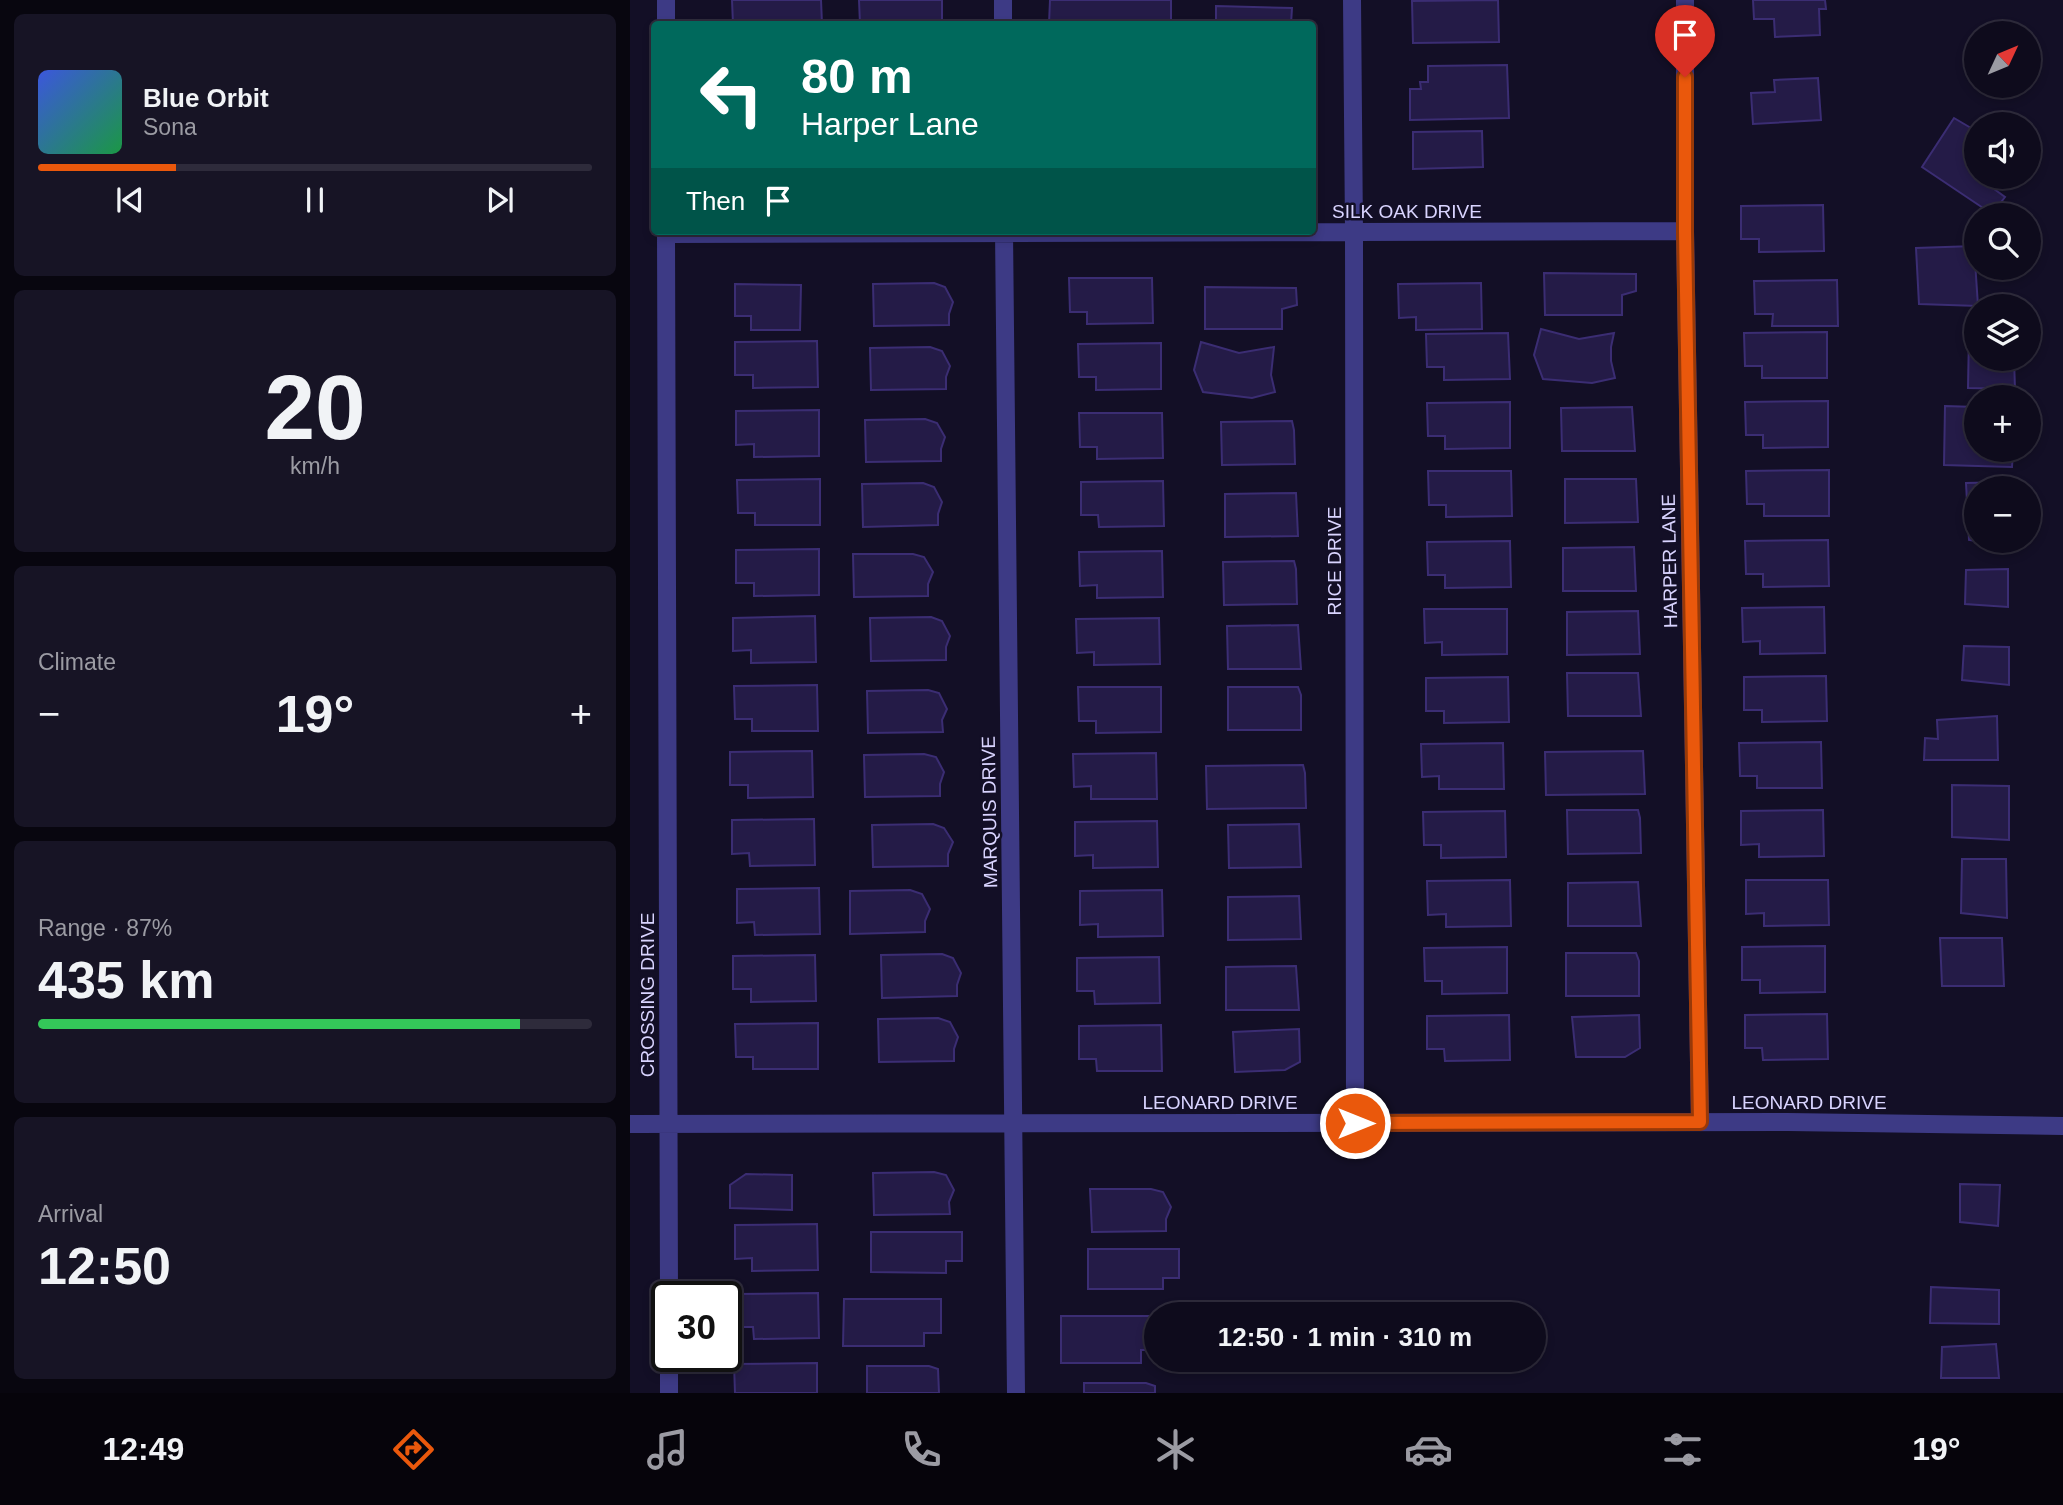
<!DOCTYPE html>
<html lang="en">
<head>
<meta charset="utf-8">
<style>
	:root { --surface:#0e0b1c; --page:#171425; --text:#f1f3f6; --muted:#9b9ba3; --line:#2e2b3b; --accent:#ea580c }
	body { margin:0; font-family:Arial,sans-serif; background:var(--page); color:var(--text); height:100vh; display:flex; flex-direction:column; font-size:26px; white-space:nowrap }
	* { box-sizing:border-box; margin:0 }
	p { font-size:23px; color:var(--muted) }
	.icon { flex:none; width:38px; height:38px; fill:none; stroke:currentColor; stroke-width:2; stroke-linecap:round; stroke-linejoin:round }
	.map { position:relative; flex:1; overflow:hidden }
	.details { display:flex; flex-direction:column; gap:14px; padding:14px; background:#08060f; width:630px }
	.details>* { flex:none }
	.guide { position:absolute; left:21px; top:21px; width:665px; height:214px; border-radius:7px; box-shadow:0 4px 10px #0003,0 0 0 2px var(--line); background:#00695c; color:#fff; overflow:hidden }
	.needle { width:46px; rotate:46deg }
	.buttons { position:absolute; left:1334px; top:21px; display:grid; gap:14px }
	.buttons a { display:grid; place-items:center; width:77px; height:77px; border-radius:50%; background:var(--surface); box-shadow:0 4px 10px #0003,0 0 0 2px var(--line); font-size:35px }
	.speed { position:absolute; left:21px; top:1281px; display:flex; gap:14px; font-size:35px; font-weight:700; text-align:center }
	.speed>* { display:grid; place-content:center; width:91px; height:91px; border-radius:50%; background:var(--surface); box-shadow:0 4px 10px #0003,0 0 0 2px var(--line); line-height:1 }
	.speed .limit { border:4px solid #111; border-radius:10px; background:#fff; color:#111 }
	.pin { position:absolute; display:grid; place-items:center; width:60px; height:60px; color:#fff; margin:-72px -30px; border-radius:50% 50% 50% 0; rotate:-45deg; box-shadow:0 0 7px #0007 }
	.pin .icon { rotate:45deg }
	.me { position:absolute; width:77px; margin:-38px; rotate:90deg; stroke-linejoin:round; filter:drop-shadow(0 0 5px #0008) }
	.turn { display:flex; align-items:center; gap:24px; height:147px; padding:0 35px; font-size:32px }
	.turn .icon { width:91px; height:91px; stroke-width:2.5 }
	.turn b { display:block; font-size:49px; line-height:60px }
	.then { display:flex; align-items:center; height:66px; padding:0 35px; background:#0003; gap:14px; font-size:26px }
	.big { font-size:52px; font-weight:800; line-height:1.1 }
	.details .tile { flex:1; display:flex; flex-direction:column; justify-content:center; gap:10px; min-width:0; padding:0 24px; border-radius:10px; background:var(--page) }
	.details .dial { align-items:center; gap:0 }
	.dial b { font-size:91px; line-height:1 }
	.song { display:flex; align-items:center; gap:21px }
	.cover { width:84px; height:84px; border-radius:10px; background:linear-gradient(135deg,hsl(230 70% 55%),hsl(140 70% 35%)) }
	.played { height:7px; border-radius:4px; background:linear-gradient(90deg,var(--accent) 25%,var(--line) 25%) }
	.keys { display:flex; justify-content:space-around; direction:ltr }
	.heat { display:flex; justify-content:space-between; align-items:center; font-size:38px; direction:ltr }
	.charge { height:10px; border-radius:5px; background:linear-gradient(90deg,#34c759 87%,var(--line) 0) }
	.trip { position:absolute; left:514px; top:1302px; width:402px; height:70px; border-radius:35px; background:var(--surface); box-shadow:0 4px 10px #0003,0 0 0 2px var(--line); font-weight:800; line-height:70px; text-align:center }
	.menu { display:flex; height:112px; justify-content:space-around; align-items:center; background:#06040b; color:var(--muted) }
	.menu .icon { width:49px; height:49px }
	.menu .on { color:var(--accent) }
	.menu b { font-size:32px; color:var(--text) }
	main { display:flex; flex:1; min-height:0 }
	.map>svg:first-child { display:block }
</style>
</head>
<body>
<main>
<section class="details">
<div class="tile">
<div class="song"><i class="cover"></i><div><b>Blue Orbit</b><p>Sona</p></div></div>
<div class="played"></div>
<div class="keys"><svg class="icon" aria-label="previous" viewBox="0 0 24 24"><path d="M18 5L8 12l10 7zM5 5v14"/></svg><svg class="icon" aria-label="pause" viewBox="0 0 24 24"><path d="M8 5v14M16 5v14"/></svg><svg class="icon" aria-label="next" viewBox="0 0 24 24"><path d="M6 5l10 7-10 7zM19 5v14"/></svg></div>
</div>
<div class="tile dial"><b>20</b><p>km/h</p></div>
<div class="tile"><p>Climate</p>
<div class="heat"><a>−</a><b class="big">19°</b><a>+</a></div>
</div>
<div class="tile"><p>Range · 87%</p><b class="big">435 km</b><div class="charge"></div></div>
<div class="tile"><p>Arrival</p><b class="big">12:50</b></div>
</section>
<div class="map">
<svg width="1433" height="1393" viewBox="0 0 1433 1393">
	<rect width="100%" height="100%" fill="#130f26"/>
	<path fill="#241b47" stroke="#3b2d73" stroke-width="2" d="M102,0H191L192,24H103Z
		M229,0H312V24H230Z
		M420,0H541V24H419Z
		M868,0L869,42L783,43L782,1Z
		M1123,0H1195L1196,9H1189L1190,35L1145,37L1144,19H1124Z
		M586,6L662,8L661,24H586Z
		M877,65L879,118L780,120V89H791L790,82H798V66Z
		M1188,78L1191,120L1123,124L1121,93L1145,92L1144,80Z
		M1324,118L1346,131V177H1366L1360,186L1375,197L1362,214L1292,167Z
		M852,131L853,167L783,169V132Z
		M1193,205L1194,251L1129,252V239H1111V206Z
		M1344,246L1348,306L1289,304L1286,248Z
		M914,273L1006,274V291L992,295V315H915Z
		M439,278H522L523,323L457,324V312H440Z
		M1207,280L1208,326H1142L1143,314H1125L1124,281Z
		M304,283L315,287L323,302L319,314V325L244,326L243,284Z
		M851,283L852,329L786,330V317L769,318L768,284Z
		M105,284L171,285L170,330H121V316H105Z
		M575,287L666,288L667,305L652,309V329H575Z
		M911,329L949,339L984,333L981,347V361L985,378L962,383L913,379L904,355Z
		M1197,332V378H1132V366H1115L1114,333Z
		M878,333L880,379L814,380V367H797L796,334Z
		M1339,334H1346V359H1384L1385,389L1338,388Z
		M187,341L188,387L123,388V375H105V342Z
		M571,342L609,353L644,347L641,375L645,392L622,398L573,392L564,370Z
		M531,343V389L466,390V377H449L448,344Z
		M300,347L312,351L320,366L316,377V389L241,390L240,348Z
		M1198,401V447L1133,448V435H1116L1115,402Z
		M880,402V448L815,449V436H798L797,403Z
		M1315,406L1346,407V450H1383L1382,467L1314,465Z
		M1002,407L1005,451H932L931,408Z
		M189,410V456L124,457V444L106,445V411Z
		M449,413H532L533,458L467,459V447H450Z
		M295,419L307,423L315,437L311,449V461L236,462L235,420Z
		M662,421L664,430L665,464L592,465L591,422Z
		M1199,470V516H1134V504H1117L1116,471Z
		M798,471H881L882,516L816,517V505H799Z
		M190,479V525H125V513H108L107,480Z
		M935,479H1006L1008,522L935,523Z
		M533,481L534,526L469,527L468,515H451V482Z
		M1380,482V488H1346V541L1339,540L1336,483Z
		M293,483L304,487L312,502L308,514V525L233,527L232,484Z
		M666,493L668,536L595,537V494Z
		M1198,540L1199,586L1133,587V574H1116L1115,541Z
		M880,541L881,587L815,588V575H798L797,542Z
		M1004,547L1006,591H933V548Z
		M189,549V595L124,596V583H106V550Z
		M532,551L533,597L467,598V585L450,586L449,552Z
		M223,554H283L294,557L303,572L298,584V596L224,597Z
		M664,561L666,569L667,604L594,605L593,562Z
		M1378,569V607L1335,604L1336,570Z
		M1194,607L1195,653L1130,654V641L1113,642L1112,608Z
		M794,609H877V654L812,655V642L795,643Z
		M1008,611L1010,654L937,655V612Z
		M185,616L186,662L121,663V650L103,651V618Z
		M301,617L312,621L320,636L316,647V660L241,661L240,618Z
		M529,618L530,664L464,665V652L447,653L446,619Z
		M668,625L671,669H598L597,626Z
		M1334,646L1379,647V685L1332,680Z
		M937,673H1008L1011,716H938Z
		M1196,676L1197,721L1132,722V710H1114V677Z
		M878,677L879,722L814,723V711H796V678Z
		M187,685L188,731H122V719H105L104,686Z
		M448,687H531V732L466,733V721H449Z
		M598,687H668L671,695V730H598Z
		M298,690L309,693L317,709L312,720L313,732L238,733L237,691Z
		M1367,716L1368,760H1294L1295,738L1308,739L1307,720Z
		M1191,742L1192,788H1127V776H1110L1109,743Z
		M873,743L874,789H809V776L792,777L791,744Z
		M182,751L183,797L118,798V785H100V752Z
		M1013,751L1015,794L916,795L915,752Z
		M526,753L527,799H461V786L444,787L443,754Z
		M294,754L306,757L314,772L310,784V796L235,797L234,755Z
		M673,765L675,773L676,808L577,809L576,766Z
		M1322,785L1379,786V840L1322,837Z
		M937,810H1008L1010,818L1011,853L938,854Z
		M1193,810L1194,856L1129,857V844L1111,845V811Z
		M875,811L876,857L811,858V845H794L793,812Z
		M184,819L185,865L120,866L119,853L102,854V820Z
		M527,821L528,867L463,868V855L445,856V822Z
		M303,824L314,828L323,842L318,854V866L243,867L242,825Z
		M669,824L671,867L599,868L598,825Z
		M1332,859H1376L1377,918L1331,913Z
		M880,880L881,926L816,927V914L798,915L797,881Z
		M1116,880H1198L1199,925L1134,926V913L1116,914Z
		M1008,882L1011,926H938V883Z
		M189,888L190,934L125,935L124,922L107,923V889Z
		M280,890L292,894L300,909L295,921V932L220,934V891Z
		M532,890L533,936L468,937V924L450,925V891Z
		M669,896L671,939L598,940V897Z
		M1310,938H1372L1374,986H1312Z
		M1195,946V992L1130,993V980H1112V947Z
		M877,947V993L812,994V981H795L794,948Z
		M936,953H1006L1009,961V996H936Z
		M312,954L323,958L331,973L327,985V996L252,998L251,955Z
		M185,955L186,1001L121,1002V989H103V956Z
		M529,957L530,1003L465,1004L464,991H447V958Z
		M666,966L669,1010H596V967Z
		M1197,1014L1198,1059L1133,1060L1132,1048H1115V1015Z
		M879,1015L880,1060L815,1061L814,1049H797V1016Z
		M1009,1015L1010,1048L995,1057H946L942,1017Z
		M308,1018L320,1022L328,1037L324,1049V1061L249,1062L248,1019Z
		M188,1023V1069H123V1057H106L105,1024Z
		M531,1025L532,1071H467L466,1059H449V1026Z
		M669,1029L670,1062L655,1070L605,1072L603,1032Z
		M304,1172L316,1175L324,1190L319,1202L320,1214L244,1215L243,1173Z
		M116,1174L162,1175V1210L100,1208V1185Z
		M1330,1184L1370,1185L1368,1226L1330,1222Z
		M460,1189H521L533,1192L541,1207L536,1219V1231L462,1232Z
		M187,1224L188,1270L122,1271V1258L105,1259V1225Z
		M241,1232H332V1261H316V1273L241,1272Z
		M458,1249H549V1278H533V1289H458Z
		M1301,1287L1369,1290V1324L1300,1323Z
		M188,1293L189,1338L124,1339L123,1327H106L105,1294Z
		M214,1299H311V1333H294V1346H213Z
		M431,1316H527V1350H511V1363H431Z
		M1366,1344L1369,1378H1311L1312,1347Z
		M187,1363V1393H105L104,1364Z
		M237,1366H299L308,1369L309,1393H237Z
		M454,1383H516L525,1386V1393H454Z"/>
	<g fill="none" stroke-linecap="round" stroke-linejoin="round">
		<path stroke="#3d3a85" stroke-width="18" d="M36,0V24
			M373,0V24
			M722,0L724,232L725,1123
			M1055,0V231L1070,1122
			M36,231L39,1297
			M374,231L386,1393
			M36,234L1055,231
			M0,1124L1158,1122L1433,1126
			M39,1356V1393"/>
	</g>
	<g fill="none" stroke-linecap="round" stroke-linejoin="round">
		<g stroke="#983908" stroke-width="18">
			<path id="route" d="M725,1123L1070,1122L1055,232V77"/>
		</g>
		<use href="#route" stroke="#ea580c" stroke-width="12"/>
	</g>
	<g text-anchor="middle" stroke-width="5" stroke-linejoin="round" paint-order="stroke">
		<g font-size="19" fill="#d9d4ff" stroke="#130f26">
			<text x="777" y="218">SILK OAK DRIVE</text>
			<text transform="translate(704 561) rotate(-90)" y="7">RICE DRIVE</text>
			<text transform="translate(1039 561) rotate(-91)" y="7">HARPER LANE</text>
			<text transform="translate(359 812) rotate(-91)" y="7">MARQUIS DRIVE</text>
			<text transform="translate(17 995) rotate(-90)" y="7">CROSSING DRIVE</text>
			<text x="590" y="1109">LEONARD DRIVE</text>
			<text x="1179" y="1109">LEONARD DRIVE</text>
		</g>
	</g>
</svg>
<div class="buttons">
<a><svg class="needle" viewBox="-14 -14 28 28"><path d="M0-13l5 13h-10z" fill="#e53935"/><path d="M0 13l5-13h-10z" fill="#9b9ba3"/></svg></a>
<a><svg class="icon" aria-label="sound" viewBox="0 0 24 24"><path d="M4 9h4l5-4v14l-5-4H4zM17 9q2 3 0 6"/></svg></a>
<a><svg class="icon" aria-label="search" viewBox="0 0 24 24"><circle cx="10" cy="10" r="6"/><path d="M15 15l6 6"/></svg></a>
<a><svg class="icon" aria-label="layers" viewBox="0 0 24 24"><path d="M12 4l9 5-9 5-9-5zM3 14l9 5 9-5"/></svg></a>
<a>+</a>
<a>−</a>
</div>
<div class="speed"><div class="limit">30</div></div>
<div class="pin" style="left:1055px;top:77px;background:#d93025"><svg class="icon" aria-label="arrive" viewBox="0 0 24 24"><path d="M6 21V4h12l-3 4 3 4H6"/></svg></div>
<svg class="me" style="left:725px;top:1123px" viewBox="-20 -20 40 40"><circle r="17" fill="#ea580c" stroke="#fff" stroke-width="3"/><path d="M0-11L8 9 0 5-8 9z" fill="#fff"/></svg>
<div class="trip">12:50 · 1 min · 310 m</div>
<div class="guide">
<div class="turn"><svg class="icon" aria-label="left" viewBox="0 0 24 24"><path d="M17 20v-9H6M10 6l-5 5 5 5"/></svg><div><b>80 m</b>Harper Lane</div></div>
<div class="then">Then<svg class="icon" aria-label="arrive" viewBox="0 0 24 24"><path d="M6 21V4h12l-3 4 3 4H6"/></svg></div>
</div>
</div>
</main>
<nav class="menu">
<b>12:49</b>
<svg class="icon on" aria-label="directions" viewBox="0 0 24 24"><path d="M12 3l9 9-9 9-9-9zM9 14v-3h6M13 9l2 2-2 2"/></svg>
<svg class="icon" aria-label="music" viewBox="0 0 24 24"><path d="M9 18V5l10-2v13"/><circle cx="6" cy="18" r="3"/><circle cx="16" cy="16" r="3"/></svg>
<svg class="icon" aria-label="phone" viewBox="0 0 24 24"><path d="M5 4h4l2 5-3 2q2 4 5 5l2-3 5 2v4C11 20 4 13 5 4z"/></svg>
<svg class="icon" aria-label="climate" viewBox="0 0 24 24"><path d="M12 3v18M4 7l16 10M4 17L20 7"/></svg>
<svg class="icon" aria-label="car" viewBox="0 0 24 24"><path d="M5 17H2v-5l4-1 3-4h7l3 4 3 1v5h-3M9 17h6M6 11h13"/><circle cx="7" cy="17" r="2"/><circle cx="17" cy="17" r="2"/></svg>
<svg class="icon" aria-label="filters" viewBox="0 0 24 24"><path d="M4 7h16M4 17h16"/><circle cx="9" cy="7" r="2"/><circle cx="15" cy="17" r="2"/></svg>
<b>19°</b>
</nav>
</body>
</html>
